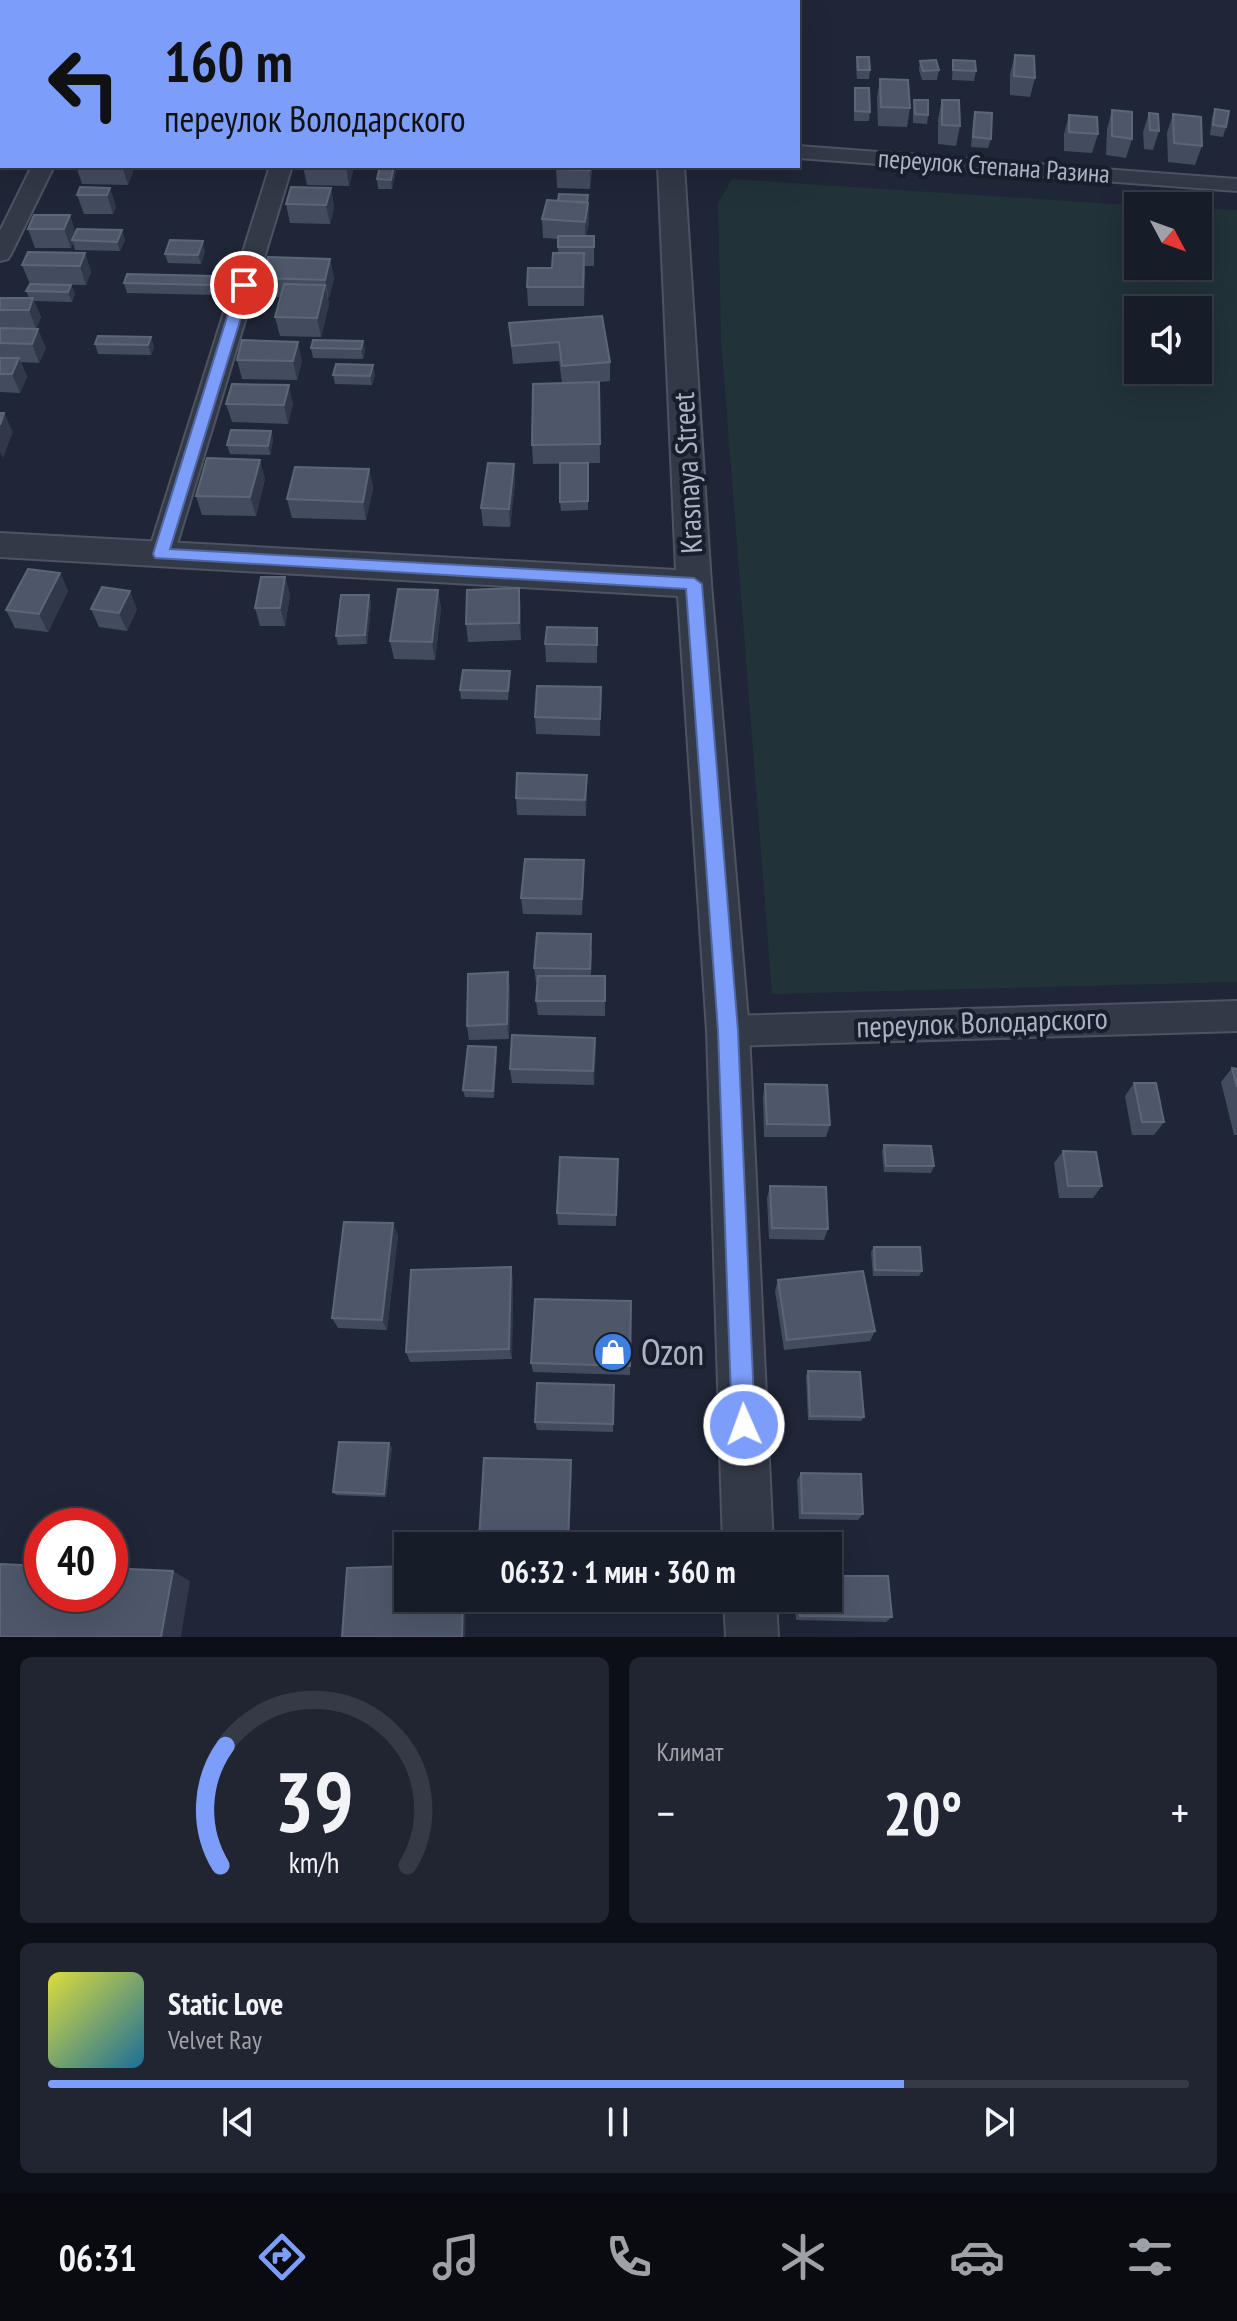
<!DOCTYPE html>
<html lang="ru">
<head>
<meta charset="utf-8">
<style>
	:root { --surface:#171c29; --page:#202531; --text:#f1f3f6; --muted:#9ea1a8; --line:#363a46; --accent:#7c9efa }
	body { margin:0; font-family:"PT Sans Narrow",sans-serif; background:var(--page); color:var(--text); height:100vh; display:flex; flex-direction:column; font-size:30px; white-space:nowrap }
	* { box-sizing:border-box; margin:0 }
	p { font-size:26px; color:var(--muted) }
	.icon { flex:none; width:44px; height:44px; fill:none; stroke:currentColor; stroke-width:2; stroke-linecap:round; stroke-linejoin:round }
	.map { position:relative; height:1637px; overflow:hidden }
	.side { display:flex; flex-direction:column; gap:20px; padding:20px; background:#0d0f17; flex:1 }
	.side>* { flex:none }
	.top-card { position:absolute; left:0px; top:0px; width:800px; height:168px; box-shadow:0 8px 32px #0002,0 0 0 2px var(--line); background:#7c9efa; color:#111; overflow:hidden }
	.needle { width:52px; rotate:131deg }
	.buttons { position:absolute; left:1124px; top:192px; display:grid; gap:16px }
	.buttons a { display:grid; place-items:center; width:88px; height:88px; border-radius:0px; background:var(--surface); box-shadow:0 8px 32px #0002,0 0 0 2px var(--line); font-size:40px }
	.speed { position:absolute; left:24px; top:1508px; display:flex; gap:16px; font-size:40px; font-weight:700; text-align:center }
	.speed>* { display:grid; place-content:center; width:104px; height:104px; border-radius:50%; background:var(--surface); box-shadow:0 8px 32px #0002,0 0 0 2px var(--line); line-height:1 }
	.speed .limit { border:12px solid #d22; background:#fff; color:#111 }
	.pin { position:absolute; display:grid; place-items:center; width:68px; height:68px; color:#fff; margin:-34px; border:4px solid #fff; border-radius:50%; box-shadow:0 2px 8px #0007 }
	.me { position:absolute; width:88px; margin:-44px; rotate:358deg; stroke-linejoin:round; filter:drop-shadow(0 0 6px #0008) }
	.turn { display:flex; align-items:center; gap:28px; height:168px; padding:0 32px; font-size:36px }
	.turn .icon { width:104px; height:104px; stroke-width:2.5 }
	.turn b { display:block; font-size:56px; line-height:68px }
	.big { font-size:60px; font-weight:700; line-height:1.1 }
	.side .tile { flex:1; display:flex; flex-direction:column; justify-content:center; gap:12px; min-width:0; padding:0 28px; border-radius:12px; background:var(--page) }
	.side .dial { align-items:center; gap:0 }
	.dial svg { height:208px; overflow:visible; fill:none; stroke:var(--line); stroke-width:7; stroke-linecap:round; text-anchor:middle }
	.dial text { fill:var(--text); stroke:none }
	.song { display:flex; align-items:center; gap:24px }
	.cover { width:96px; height:96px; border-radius:12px; background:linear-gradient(135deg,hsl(60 70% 55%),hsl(200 70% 35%)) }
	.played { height:8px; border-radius:4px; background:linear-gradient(90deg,var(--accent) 75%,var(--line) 75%) }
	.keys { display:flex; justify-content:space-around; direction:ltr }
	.heat { display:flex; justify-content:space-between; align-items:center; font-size:44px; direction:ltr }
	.side .tiles { flex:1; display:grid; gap:20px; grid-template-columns:1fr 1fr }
	.tile:last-child { grid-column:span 2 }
	.trip { position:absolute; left:394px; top:1532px; width:448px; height:80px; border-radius:0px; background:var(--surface); box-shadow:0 8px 32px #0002,0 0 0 2px var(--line); font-weight:700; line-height:80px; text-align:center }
	.tabs { display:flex; height:128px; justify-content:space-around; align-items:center; background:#090b10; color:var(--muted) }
	.tabs .icon { width:56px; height:56px }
	.tabs .on { color:var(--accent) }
	.tabs b { font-size:36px; color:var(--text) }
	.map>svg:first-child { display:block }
</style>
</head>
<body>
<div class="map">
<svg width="1237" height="1637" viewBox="0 0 1237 1637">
	<rect width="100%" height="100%" fill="#1f2637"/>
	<path fill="#213238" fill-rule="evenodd" d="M732,179L1144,206H1138V266H1198V208L1237,210V982L772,994L721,339L718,203ZM1138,310H1198V370H1138Z"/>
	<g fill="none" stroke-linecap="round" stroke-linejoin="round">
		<g stroke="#4d5362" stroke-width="4">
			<path id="minor" d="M0,20H2V32H0Z
				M798,146L1237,179V191L798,158Z
				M32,166H54L11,254L8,259L0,261V231Z
				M270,166H292L174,554L170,561L161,564L152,561L148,554Z
				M1237,1001V1031L728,1046L716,1042L712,1031L716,1020L728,1016Z"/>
		</g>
		<g stroke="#4d5362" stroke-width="4">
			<path id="tertiary" d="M666,0H690V2H666Z
				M658,166H684L711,584L749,1031L773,1546H723L707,1031L678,596L0,557V533L676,570Z
				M724,1598H776L778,1637H726Z"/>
		</g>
		<use href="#minor" fill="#323947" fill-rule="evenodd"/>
		<use href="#tertiary" fill="#323947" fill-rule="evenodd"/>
	</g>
	<path fill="#434c5f" d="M29,0H70L68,2H43Z
		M147,0H201L200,2Z
		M1015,55L1035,78L1030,97L1010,95V74Z
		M857,57L870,70L869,79H857L856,67Z
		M0,60H2V90H0Z
		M953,60L976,71L974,81L952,80Z
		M920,61L939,70L937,80H922L919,70Z
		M880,79L910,108L907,127L878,126L877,98Z
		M855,88L870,112L869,121H854V97Z
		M0,94H2V126H0Z
		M914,100L928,115L927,124L913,123V109Z
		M942,100L960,126L956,146L938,144V119Z
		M1215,109L1226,127L1223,137L1210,135L1212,118Z
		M1112,110L1132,139L1126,158L1106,155L1107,129Z
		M975,112L991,139L988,148L971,147L973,121Z
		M1149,113L1159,131L1153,150L1144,149L1143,132Z
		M1173,114L1202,146L1195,165L1168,162L1167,133Z
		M1069,115L1098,134L1092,153L1064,151V134Z
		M76,166H135L128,185L82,184Z
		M303,166H352L353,171L349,186L307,185Z
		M380,166H396V170L392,189H378L377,179Z
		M556,166H592L590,189L557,188Z
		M110,188L116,207L113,214H84L77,195Z
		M331,188L334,207L330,224L290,223L286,204Z
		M588,195L589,222L586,236H594V266H585L584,306H528L527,287L552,268L558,253V239L543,238L542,219L558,201Z
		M70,215L75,232L122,230L125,240L120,251L75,250L73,243L71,248H35L28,229Z
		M205,251L201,264L168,263L165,254Z
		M85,253L91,272L86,285L38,284L71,285L75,294L72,302L34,301L41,317L36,329L46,348L39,363L21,362L27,377L20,393L0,392V298H29L26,291L30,284L22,265Z
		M330,259L334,278L328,299L329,304L321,337L280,336L275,317L281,297H267L263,278Z
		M213,276L216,286L213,295L127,293L124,283Z
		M509,323L610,362V381L590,383L599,382L600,463L533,464L532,445L562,383L559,361L513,364Z
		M151,337L154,347L151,355L98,354L95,344Z
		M363,341L365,351L363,359L313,358L311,348Z
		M237,360L302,361L297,380L242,379Z
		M375,374L372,385L335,384L333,375Z
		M226,404H293L288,424L232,422Z
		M271,431L273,440L270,455L230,454L227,445Z
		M588,463V510L561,511L560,502Z
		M514,464L515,482L510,527L483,526L481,508Z
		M369,469L373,488L366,520L292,518L287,499Z
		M265,479L256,516L202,515L196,496Z
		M60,573L68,591L48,632L15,628L6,610Z
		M285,577L290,595L285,626H260L255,608Z
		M438,590L441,608L435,660L394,659L390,641Z
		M369,595L371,604L367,644L338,645L336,636Z
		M521,606V640L468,642L466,624Z
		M91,609H137L127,631L99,627Z
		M545,644L597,646V663L546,662Z
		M510,671V680L508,700L461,699L460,690Z
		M601,687L600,736L536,734L535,717Z
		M587,775L586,816L517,815L516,798Z
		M584,860L582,915L523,914L521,898Z
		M592,950L591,976H605V1016L538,1015L536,1001L537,982H536L534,968Z
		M510,987L509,1039L469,1040L467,1026Z
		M595,1038L594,1085L512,1083L510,1069Z
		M496,1047L497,1054L494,1098L465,1097L463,1090Z
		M1232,1068L1237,1069V1135H1234L1221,1082Z
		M1134,1083L1164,1122L1154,1135H1132L1125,1096Z
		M765,1084L830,1125L826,1137H764L763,1097Z
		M884,1145L934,1166L931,1173L884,1172L882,1152Z
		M1063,1151L1102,1186L1093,1198H1059L1054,1163Z
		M618,1159L616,1226L558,1225L557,1213Z
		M770,1186L828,1229L824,1240L769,1239L767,1198Z
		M398,1235L387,1330L338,1328L332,1318Z
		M874,1247L922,1271L919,1276H873L871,1252Z
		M513,1278L512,1359L410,1362L406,1352Z
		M778,1280L875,1331L870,1341L784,1350L775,1291Z
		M531,1363L630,1366V1375L533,1372Z
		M808,1371L864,1417L861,1421L808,1420L806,1376Z
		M614,1385L613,1432L537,1430L535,1422Z
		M392,1447L386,1497L336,1495L333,1492Z
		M571,1460L572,1467L569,1546L482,1545L479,1539Z
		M801,1473L863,1514L858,1520L799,1519L797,1480Z
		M795,1598H828L892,1617L886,1622L796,1620Z"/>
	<path fill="#30384a" d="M2,99V118L0,112V103Z
		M122,166H135L128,185Z
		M346,166H352L353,171L349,186Z
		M394,166H396V170L392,189L391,180Z
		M590,166H592V174L590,189Z
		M110,188L116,207L113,214L107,195Z
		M331,188L334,207L330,224L326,205Z
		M588,195L589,222L585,241V222Z
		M70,215L76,235L72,240L73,243L71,248L64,229Z
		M122,230L125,240L120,251L117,242Z
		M203,241L205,251L201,264L198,255Z
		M85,253L91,272L86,285L80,266Z
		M330,259L334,278L329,299L325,280Z
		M213,276L216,286L213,295L210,285Z
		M71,285L75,294L72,302L68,292Z
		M325,285L329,304L321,337L317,318Z
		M33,298L41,317L36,329L29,310Z
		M38,329L46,348L39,363L32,344Z
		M151,337L154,347L151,355L148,345Z
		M363,341L365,351L363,359L361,349Z
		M298,342L302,361L297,380L293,361Z
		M19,358L27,377L20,393L12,374Z
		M373,365L375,374L372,385L370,376Z
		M289,385L293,404L288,424L284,405Z
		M4,413L13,432L3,458L0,452V425Z
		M271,431L273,440L270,455L268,446Z
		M260,460L265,479L256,516L250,497Z
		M514,464L515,482L510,527L509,509Z
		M369,469L373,488L366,520L363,502Z
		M60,573L68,591L48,632L39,614Z
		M285,577L290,595L285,626L280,608Z
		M519,588L521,606V640L519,623Z
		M438,590L441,608L435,660L432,642Z
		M130,591L137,609L127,631L119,613Z
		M369,595L371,604L367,644L365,635Z
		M510,671V680L508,700V691Z
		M587,775V792L586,816L585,800Z
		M584,860V876L582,915V899Z
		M508,972L510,987L509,1039L507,1024Z
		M595,1038L596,1052L594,1085L593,1071Z
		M496,1047L497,1054L494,1098L493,1091Z
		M393,1223L398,1235L387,1330L382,1320Z
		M511,1267L513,1278L512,1359L509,1349Z
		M389,1443L392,1447L386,1497L384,1494Z
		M571,1460L572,1467L569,1546L568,1541Z
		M173,1571L190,1581L181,1637H161Z
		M463,1598H466L465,1637H462Z"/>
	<path fill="#4e576a" stroke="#5d6578" stroke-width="2" d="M147,0H181L180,2H146Z
		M283,0H314L313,2H281Z
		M423,0H445L444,2H422Z
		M718,0H762V2H718Z
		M1015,55L1034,56L1035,78L1014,76Z
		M857,57H869L870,70H858Z
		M0,60H2V71H0Z
		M936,60L939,70L923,71L920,61Z
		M953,60L975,61L976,71L953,70Z
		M880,79L908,80L910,108L881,107Z
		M855,88H869L870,112L855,111Z
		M914,100H928V115L915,114Z
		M942,100H959L960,126L942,125Z
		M1215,109L1229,111L1226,127L1213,125Z
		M1112,110L1132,112V139L1112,136Z
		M975,112L992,113L991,139L973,137Z
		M1149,113L1158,114L1159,131L1150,130Z
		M1173,114L1201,117L1202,146L1174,143Z
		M1069,115L1097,117L1098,134L1069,132Z
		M380,166H394L391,180L377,179Z
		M556,166H590V170L556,169Z
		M80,187L110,188L107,195H77Z
		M291,187L331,188L326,205L286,204Z
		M559,194L588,195L587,202L558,201Z
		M547,200L588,203L585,222L542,219Z
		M34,215H70L64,229H28Z
		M77,229L122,230L117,242L72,240Z
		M558,236H594V247H558Z
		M170,240L203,241L198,255L165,254Z
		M28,252L85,253L80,266L22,265Z
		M553,253H584L583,287H527L528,268H552Z
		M268,257L330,259L325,280L263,278Z
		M127,274L213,276L210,285L124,283Z
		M30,284L71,285L68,292L26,291Z
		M284,284L325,285L317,318L275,317Z
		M0,298H33L29,310H0Z
		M602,316L610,362L562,366L559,342L512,346L509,323Z
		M0,328L38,329L32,344L0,343Z
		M98,336L151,337L148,345L95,344Z
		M242,340L298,342L293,361L237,360Z
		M313,340L363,341L361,349L311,348Z
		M0,358H19L12,374H0Z
		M336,364L373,365L370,376L333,375Z
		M599,382L600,444L532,445L533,384Z
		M232,384L289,385L284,405L226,404Z
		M0,413H4L0,425Z
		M231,430L271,431L268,446L227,445Z
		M207,458L260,460L250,497L196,496Z
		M488,463L514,464L509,509L481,508Z
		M560,463H588V501L560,502Z
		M295,467L369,469L363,502L287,499Z
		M28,569L60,573L39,614L6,610Z
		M261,577H285L280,608H255Z
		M102,587L130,591L119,613L91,609Z
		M519,588V623L466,624L467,590Z
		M398,589L438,590L432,642L390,641Z
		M341,595H369L365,635L336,636Z
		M547,627L597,628V645L545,644Z
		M463,670L510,671L508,691L460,690Z
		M537,686L601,687L600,719L535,717Z
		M517,773L587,775L585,800L516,798Z
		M525,859L584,860L582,899L521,898Z
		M537,933L591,934L590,969L534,968Z
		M508,972L507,1024L467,1026L468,974Z
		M538,976H605V1001H536Z
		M512,1035L595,1038L593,1071L510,1069Z
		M468,1046L496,1047L493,1091L463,1090Z
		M1232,1068L1237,1069V1087Z
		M1134,1083H1156L1164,1122H1142Z
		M765,1084L827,1085L830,1125L767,1124Z
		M884,1145L931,1146L934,1166H886Z
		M1063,1151L1096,1152L1102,1186H1068Z
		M560,1157L618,1159L616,1215L557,1213Z
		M770,1186L826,1187L828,1229L772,1228Z
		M344,1222L393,1223L382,1320L332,1318Z
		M874,1247H920L922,1271L875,1270Z
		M511,1267L509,1349L406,1352L411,1270Z
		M863,1271L875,1331L787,1340L778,1280Z
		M535,1299L631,1301L630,1366L531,1363Z
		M808,1371L860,1372L864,1417L810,1416Z
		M537,1383L614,1385L613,1424L535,1422Z
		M339,1442L389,1443L384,1494L333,1492Z
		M484,1458L571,1460L568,1541L479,1539Z
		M801,1473L861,1474L863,1514L802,1513Z
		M0,1564L42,1566V1594H110V1568L173,1571L161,1637H0Z
		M408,1566V1598H463L462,1637H342L347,1568Z
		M828,1576H888L892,1617L800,1616L799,1598H828Z"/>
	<path fill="#7c9efa" stroke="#5167a2" stroke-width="2" d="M244,281L251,285L170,549L694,578L702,584L738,1031L755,1425L752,1433L744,1436L735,1433L732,1425L718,1031L686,589L155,558L153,554L237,285Z"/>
	<defs>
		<g id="shop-disc" transform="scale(2)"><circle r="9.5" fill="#3f7fe0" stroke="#181e2b"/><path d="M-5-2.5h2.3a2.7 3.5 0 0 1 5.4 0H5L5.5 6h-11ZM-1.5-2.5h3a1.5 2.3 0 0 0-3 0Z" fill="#fff"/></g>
	</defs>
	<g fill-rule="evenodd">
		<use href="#shop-disc" x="613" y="1352"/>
	</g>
	<g text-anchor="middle" stroke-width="8" stroke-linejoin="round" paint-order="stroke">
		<g font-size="26" fill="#acb3c4" stroke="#181e2b">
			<text transform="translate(994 166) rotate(4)" y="9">переулок Степана Разина</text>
		</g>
		<g font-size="30" fill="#acb3c4" stroke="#181e2b">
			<text transform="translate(688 473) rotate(-93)" y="10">Krasnaya Street</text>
			<text transform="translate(982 1023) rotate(-2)" y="10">переулок Володарского</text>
		</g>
		<g font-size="36" fill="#acb3c4" stroke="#181e2b" text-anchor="start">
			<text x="641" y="1365">Ozon</text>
		</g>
	</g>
</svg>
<div class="buttons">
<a><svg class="needle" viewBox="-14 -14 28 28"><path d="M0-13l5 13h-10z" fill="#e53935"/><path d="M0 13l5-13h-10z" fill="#9ea1a8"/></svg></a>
<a><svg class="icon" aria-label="sound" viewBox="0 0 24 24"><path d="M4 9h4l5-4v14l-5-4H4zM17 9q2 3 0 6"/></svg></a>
</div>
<div class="speed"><div class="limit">40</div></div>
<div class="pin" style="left:244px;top:285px;background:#d93025"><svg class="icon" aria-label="arrive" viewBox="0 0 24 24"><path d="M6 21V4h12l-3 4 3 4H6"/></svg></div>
<svg class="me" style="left:744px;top:1425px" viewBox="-20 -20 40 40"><circle r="17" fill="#7c9efa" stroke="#fff" stroke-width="3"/><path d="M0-11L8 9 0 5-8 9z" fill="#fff"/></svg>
<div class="trip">06:32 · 1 мин · 360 m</div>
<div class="top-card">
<div class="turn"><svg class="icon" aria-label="left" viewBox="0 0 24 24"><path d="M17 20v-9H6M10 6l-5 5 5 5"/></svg><div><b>160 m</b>переулок Володарского</div></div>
</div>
</div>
<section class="side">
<div class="tiles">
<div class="tile dial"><svg viewBox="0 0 100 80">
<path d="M14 69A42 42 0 1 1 86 69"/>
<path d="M14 69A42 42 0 0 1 16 23" stroke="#7c9efa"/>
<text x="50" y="56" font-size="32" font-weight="700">39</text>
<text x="50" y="72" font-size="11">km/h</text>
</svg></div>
<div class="tile"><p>Климат</p>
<div class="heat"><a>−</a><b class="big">20°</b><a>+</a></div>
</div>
<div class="tile">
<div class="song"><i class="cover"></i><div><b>Static Love</b><p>Velvet Ray</p></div></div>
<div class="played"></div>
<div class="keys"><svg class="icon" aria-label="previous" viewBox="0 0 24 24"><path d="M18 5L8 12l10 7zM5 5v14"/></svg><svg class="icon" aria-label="pause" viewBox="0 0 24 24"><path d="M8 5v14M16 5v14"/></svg><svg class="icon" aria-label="next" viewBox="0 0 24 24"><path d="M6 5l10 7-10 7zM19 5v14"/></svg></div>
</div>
</div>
</section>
<nav class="tabs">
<b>06:31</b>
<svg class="icon on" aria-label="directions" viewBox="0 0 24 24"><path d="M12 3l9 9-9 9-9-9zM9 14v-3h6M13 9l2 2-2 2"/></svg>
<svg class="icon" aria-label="music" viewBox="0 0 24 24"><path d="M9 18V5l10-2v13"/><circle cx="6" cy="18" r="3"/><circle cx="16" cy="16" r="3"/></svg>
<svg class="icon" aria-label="phone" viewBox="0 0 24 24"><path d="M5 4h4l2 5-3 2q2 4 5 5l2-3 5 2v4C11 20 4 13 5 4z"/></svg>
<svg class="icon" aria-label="climate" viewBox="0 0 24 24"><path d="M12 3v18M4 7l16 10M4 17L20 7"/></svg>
<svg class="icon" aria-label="car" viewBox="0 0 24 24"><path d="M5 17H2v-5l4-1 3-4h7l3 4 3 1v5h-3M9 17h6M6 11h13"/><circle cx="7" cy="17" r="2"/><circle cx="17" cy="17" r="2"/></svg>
<svg class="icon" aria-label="filters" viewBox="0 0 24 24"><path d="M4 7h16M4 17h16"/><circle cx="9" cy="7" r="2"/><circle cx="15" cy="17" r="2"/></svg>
</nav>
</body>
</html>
